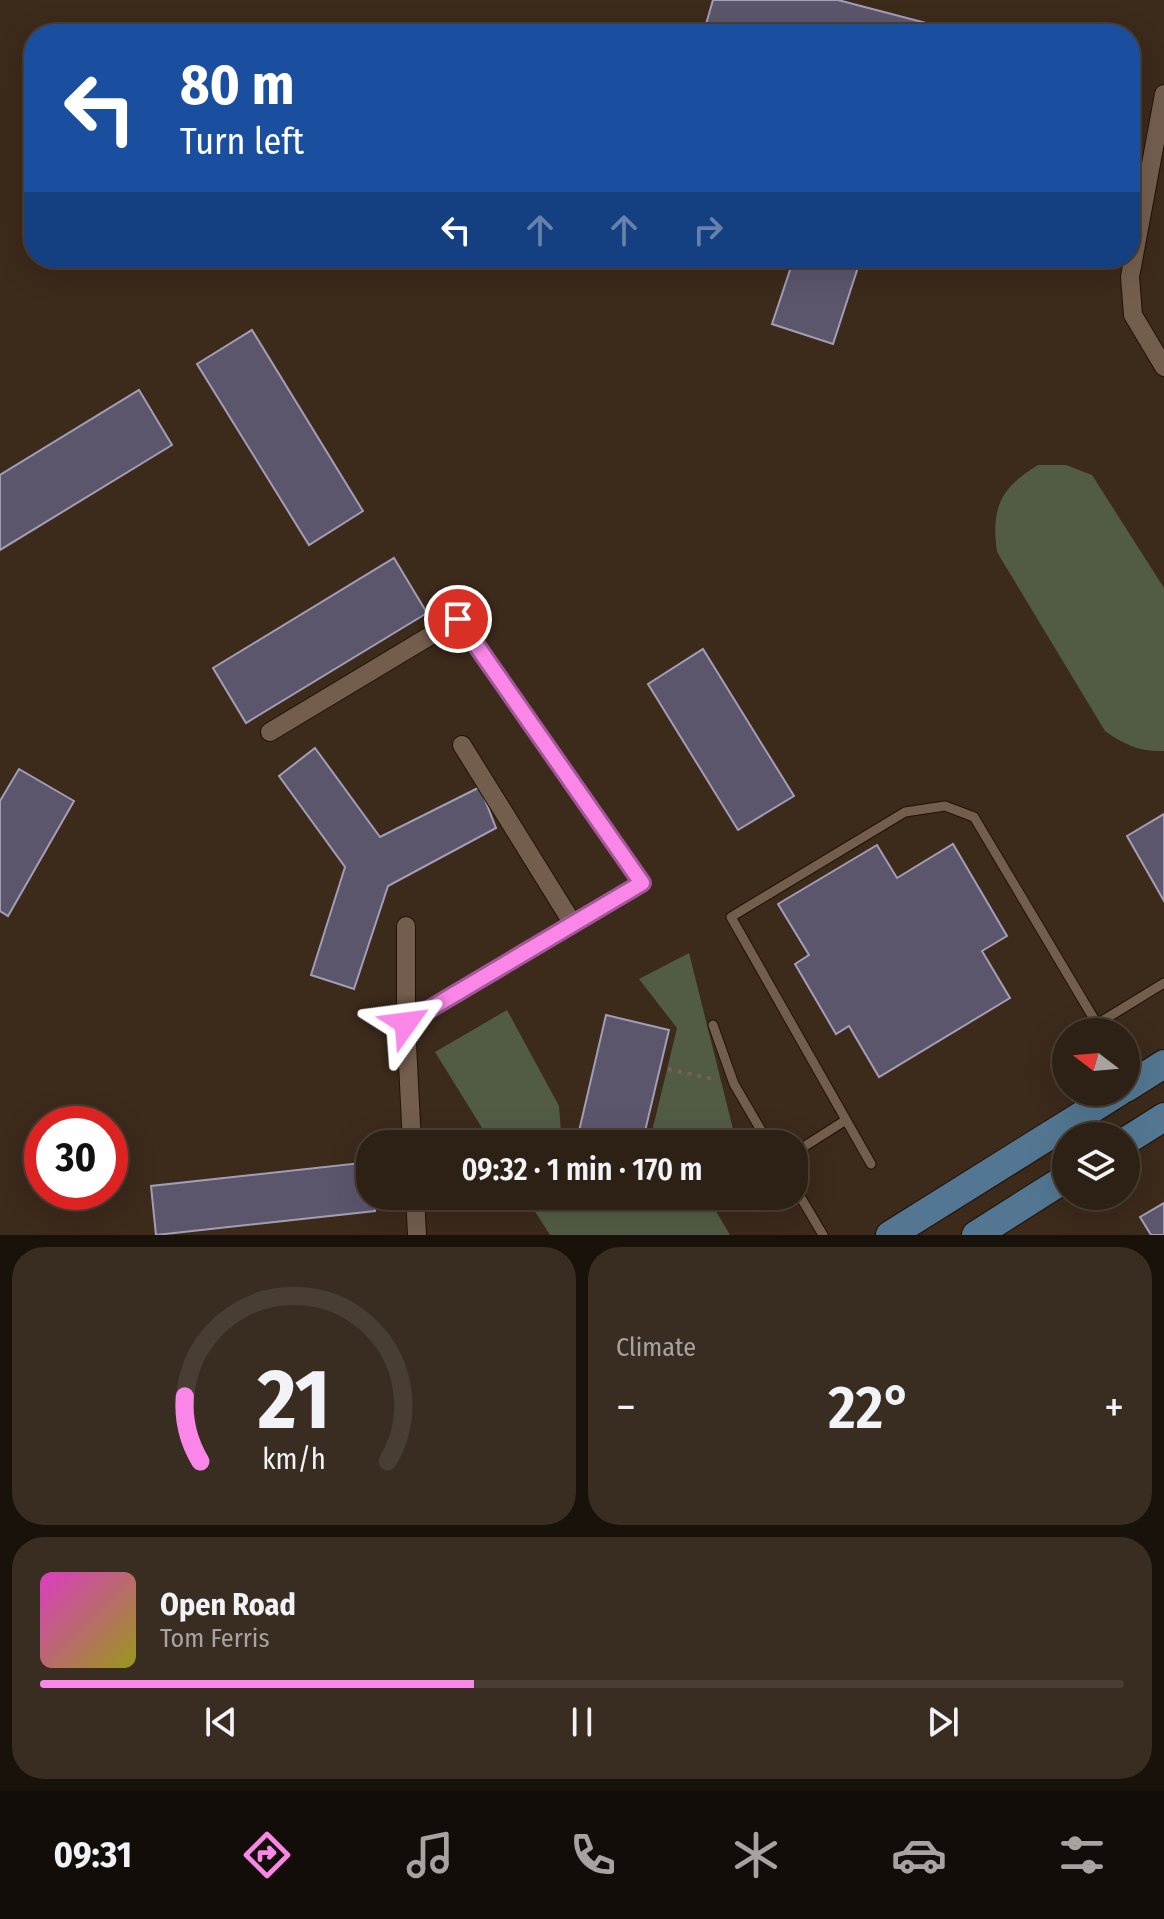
<!DOCTYPE html>
<html lang="en">
<head>
<meta charset="utf-8">
<style>
	:root { --surface:#2d2014; --page:#392d22; --text:#f1f3f6; --muted:#a7a3a0; --line:#483e34; --accent:#fa87e8 }
	body { margin:0; font-family:"Fira Sans Condensed",sans-serif; background:var(--page); color:var(--text); height:100vh; display:flex; flex-direction:column; font-size:30px; white-space:nowrap }
	* { box-sizing:border-box; margin:0 }
	p { font-size:26px; color:var(--muted) }
	.icon { flex:none; width:44px; height:44px; fill:none; stroke:currentColor; stroke-width:2; stroke-linecap:round; stroke-linejoin:round }
	.map { position:relative; height:1235px; overflow:hidden }
	.sheet { display:flex; flex-direction:column; gap:12px; padding:12px; background:#19120b; flex:1 }
	.sheet>* { flex:none }
	.hud { position:absolute; left:24px; top:24px; width:1116px; height:244px; border-radius:32px; box-shadow:0 8px 32px #0002,0 0 0 2px var(--line); background:#1a4fa0; color:#fff; overflow:hidden }
	.needle { width:52px; rotate:286deg }
	.controls { position:absolute; left:1052px; top:1018px; display:grid; gap:16px }
	.controls a { display:grid; place-items:center; width:88px; height:88px; border-radius:50%; background:var(--surface); box-shadow:0 8px 32px #0002,0 0 0 2px var(--line); font-size:40px }
	.speed { position:absolute; left:24px; top:1106px; display:flex; gap:16px; font-size:40px; font-weight:700; text-align:center }
	.speed>* { display:grid; place-content:center; width:104px; height:104px; border-radius:50%; background:var(--surface); box-shadow:0 8px 32px #0002,0 0 0 2px var(--line); line-height:1 }
	.speed .limit { border:12px solid #d22; background:#fff; color:#111 }
	.pin { position:absolute; display:grid; place-items:center; width:68px; height:68px; color:#fff; margin:-34px; border:4px solid #fff; border-radius:50%; box-shadow:0 2px 8px #0007 }
	.me { position:absolute; width:88px; margin:-44px; rotate:59deg; stroke-linejoin:round; filter:drop-shadow(0 0 6px #0008) }
	.turn { display:flex; align-items:center; gap:28px; height:168px; padding:0 24px; font-size:36px }
	.turn .icon { width:104px; height:104px; stroke-width:2.5 }
	.turn b { display:block; font-size:56px; line-height:68px }
	.lanes { display:flex; align-items:center; height:76px; padding:0 24px; background:#0003; justify-content:center; gap:40px; direction:ltr }
	.lanes .off { opacity:.35 }
	.big { font-size:60px; font-weight:600; line-height:1.1 }
	.sheet .tile { flex:1; display:flex; flex-direction:column; justify-content:center; gap:12px; min-width:0; padding:0 28px; border-radius:32px; background:var(--page) }
	.sheet .dial { align-items:center; gap:0 }
	.dial svg { height:208px; overflow:visible; fill:none; stroke:var(--line); stroke-width:7; stroke-linecap:round; text-anchor:middle }
	.dial text { fill:var(--text); stroke:none }
	.song { display:flex; align-items:center; gap:24px }
	.cover { width:96px; height:96px; border-radius:12px; background:linear-gradient(135deg,hsl(310 70% 55%),hsl(60 70% 35%)) }
	.played { height:8px; border-radius:4px; background:linear-gradient(90deg,var(--accent) 40%,var(--line) 40%) }
	.keys { display:flex; justify-content:space-around; direction:ltr }
	.heat { display:flex; justify-content:space-between; align-items:center; font-size:44px; direction:ltr }
	.sheet .tiles { flex:1; display:grid; gap:12px; grid-template-columns:1fr 1fr }
	.tile:last-child { grid-column:span 2 }
	.trip { position:absolute; left:356px; top:1130px; width:452px; height:80px; border-radius:32px; background:var(--surface); box-shadow:0 8px 32px #0002,0 0 0 2px var(--line); font-weight:600; line-height:80px; text-align:center }
	.tab-bar { display:flex; height:128px; justify-content:space-around; align-items:center; background:#120d08; color:var(--muted) }
	.tab-bar .icon { width:56px; height:56px }
	.tab-bar .on { color:var(--accent) }
	.tab-bar b { font-size:36px; color:var(--text) }
	.map>svg:first-child { display:block }
</style>
</head>
<body>
<div class="map">
<svg width="1164" height="1235" viewBox="0 0 1164 1235">
	<rect width="100%" height="100%" fill="#3c2a1b"/>
	<path fill="#525c45" d="M1038,465H1066L1092,475L1164,588V751C1140,752 1125,745 1105,731L997,552C991,508 1000,488 1038,465Z
		M689,953L735,1137L723,1144H649L677,1028L639,979Z
		M507,1010L559,1106L562,1144H492L435,1052Z
		M525,1196H707L730,1235H550Z"/>
	<path fill="#5b566c" stroke="#a39db6" stroke-width="2" d="M713,0H838L926,23L923,34H716L704,31Z
		M794,258H861L833,344L772,324Z
		M252,330L363,511L309,545L197,364Z
		M139,390L172,445L0,550V475Z
		M394,558L427,613L246,723L213,668Z
		M703,649L794,796L738,830L648,684Z
		M315,748L380,837L480,787L496,828L388,886L354,989L311,975L345,867L279,776Z
		M19,769L74,801L8,916L0,911V801Z
		M1164,814V901L1127,836Z
		M953,844L1007,936L982,951L1010,998L879,1077L849,1026L836,1034L795,964L809,955L778,904L877,845L897,878Z
		M606,1015L669,1030L642,1144H576Z
		M370,1162V1196H374L375,1211L156,1235L151,1186Z
		M1164,1203V1235H1151L1140,1217Z"/>
	<g fill="none" stroke-linecap="round" stroke-linejoin="round">
		<g stroke="#221205" stroke-width="11">
			<path id="lane" d="M713,1025L734,1084L769,1144
				M794,1153L846,1120
				M871,1164L731,917L905,812L945,806L974,817L1097,1024L1164,983
				M794,1186L823,1235"/>
		</g>
		<g stroke="#221205" stroke-width="20">
			<path id="street" d="M1164,94L1130,277L1133,315L1164,367
				M270,732L458,619L642,883L406,1023L412,1144
				M462,745L573,924
				M406,926V1023
				M415,1196L417,1235"/>
		</g>
		<g stroke="#221205" stroke-width="30">
			<path id="primary" d="M1126,1088L1164,1064
				M1126,1141L1164,1117
				M890,1235L1119,1092
				M976,1235L1066,1178"/>
		</g>
		<path stroke="#736356" stroke-width="4" stroke-dasharray="4 6" stroke-linecap="butt" d="M668,1069L717,1080"/>
		<use href="#lane" stroke="#735e4e" stroke-width="9"/>
		<use href="#street" stroke="#735e4e" stroke-width="18"/>
		<use href="#primary" stroke="#537792" stroke-width="28"/>
	</g>
	<g fill="none" stroke-linecap="round" stroke-linejoin="round">
		<g stroke="#a25897" stroke-width="20">
			<path id="route" d="M406,1023L642,883L458,619"/>
		</g>
		<use href="#route" stroke="#fa87e8" stroke-width="14"/>
	</g>
</svg>
<div class="controls">
<a><svg class="needle" viewBox="-14 -14 28 28"><path d="M0-13l5 13h-10z" fill="#e53935"/><path d="M0 13l5-13h-10z" fill="#a7a3a0"/></svg></a>
<a><svg class="icon" aria-label="layers" viewBox="0 0 24 24"><path d="M12 4l9 5-9 5-9-5zM3 14l9 5 9-5"/></svg></a>
</div>
<div class="speed"><div class="limit">30</div></div>
<div class="pin" style="left:458px;top:619px;background:#d93025"><svg class="icon" aria-label="arrive" viewBox="0 0 24 24"><path d="M6 21V4h12l-3 4 3 4H6"/></svg></div>
<svg class="me" style="left:406px;top:1023px" viewBox="-20 -20 40 40"><path d="M0-17L14 15 0 8-14 15z" fill="#fa87e8" stroke="#fff" stroke-width="4"/></svg>
<div class="trip">09:32 · 1 min · 170 m</div>
<div class="hud">
<div class="turn"><svg class="icon" aria-label="left" viewBox="0 0 24 24"><path d="M17 20v-9H6M10 6l-5 5 5 5"/></svg><div><b>80 m</b>Turn left</div></div>
<div class="lanes"><svg class="icon" aria-label="left" viewBox="0 0 24 24"><path d="M17 20v-9H6M10 6l-5 5 5 5"/></svg><svg class="icon off" aria-label="ahead" viewBox="0 0 24 24"><path d="M12 20V5M6 11l6-6 6 6"/></svg><svg class="icon off" aria-label="ahead" viewBox="0 0 24 24"><path d="M12 20V5M6 11l6-6 6 6"/></svg><svg class="icon off" aria-label="right" viewBox="0 0 24 24"><path d="M7 20v-9h11M14 6l5 5-5 5"/></svg></div>
</div>
</div>
<section class="sheet">
<div class="tiles">
<div class="tile dial"><svg viewBox="0 0 100 80">
<path d="M14 69A42 42 0 1 1 86 69"/>
<path d="M14 69A42 42 0 0 1 8 44" stroke="#fa87e8"/>
<text x="50" y="56" font-size="32" font-weight="700">21</text>
<text x="50" y="72" font-size="11">km/h</text>
</svg></div>
<div class="tile"><p>Climate</p>
<div class="heat"><a>−</a><b class="big">22°</b><a>+</a></div>
</div>
<div class="tile">
<div class="song"><i class="cover"></i><div><b>Open Road</b><p>Tom Ferris</p></div></div>
<div class="played"></div>
<div class="keys"><svg class="icon" aria-label="previous" viewBox="0 0 24 24"><path d="M18 5L8 12l10 7zM5 5v14"/></svg><svg class="icon" aria-label="pause" viewBox="0 0 24 24"><path d="M8 5v14M16 5v14"/></svg><svg class="icon" aria-label="next" viewBox="0 0 24 24"><path d="M6 5l10 7-10 7zM19 5v14"/></svg></div>
</div>
</div>
</section>
<nav class="tab-bar">
<b>09:31</b>
<svg class="icon on" aria-label="directions" viewBox="0 0 24 24"><path d="M12 3l9 9-9 9-9-9zM9 14v-3h6M13 9l2 2-2 2"/></svg>
<svg class="icon" aria-label="music" viewBox="0 0 24 24"><path d="M9 18V5l10-2v13"/><circle cx="6" cy="18" r="3"/><circle cx="16" cy="16" r="3"/></svg>
<svg class="icon" aria-label="phone" viewBox="0 0 24 24"><path d="M5 4h4l2 5-3 2q2 4 5 5l2-3 5 2v4C11 20 4 13 5 4z"/></svg>
<svg class="icon" aria-label="climate" viewBox="0 0 24 24"><path d="M12 3v18M4 7l16 10M4 17L20 7"/></svg>
<svg class="icon" aria-label="car" viewBox="0 0 24 24"><path d="M5 17H2v-5l4-1 3-4h7l3 4 3 1v5h-3M9 17h6M6 11h13"/><circle cx="7" cy="17" r="2"/><circle cx="17" cy="17" r="2"/></svg>
<svg class="icon" aria-label="filters" viewBox="0 0 24 24"><path d="M4 7h16M4 17h16"/><circle cx="9" cy="7" r="2"/><circle cx="15" cy="17" r="2"/></svg>
</nav>
</body>
</html>
